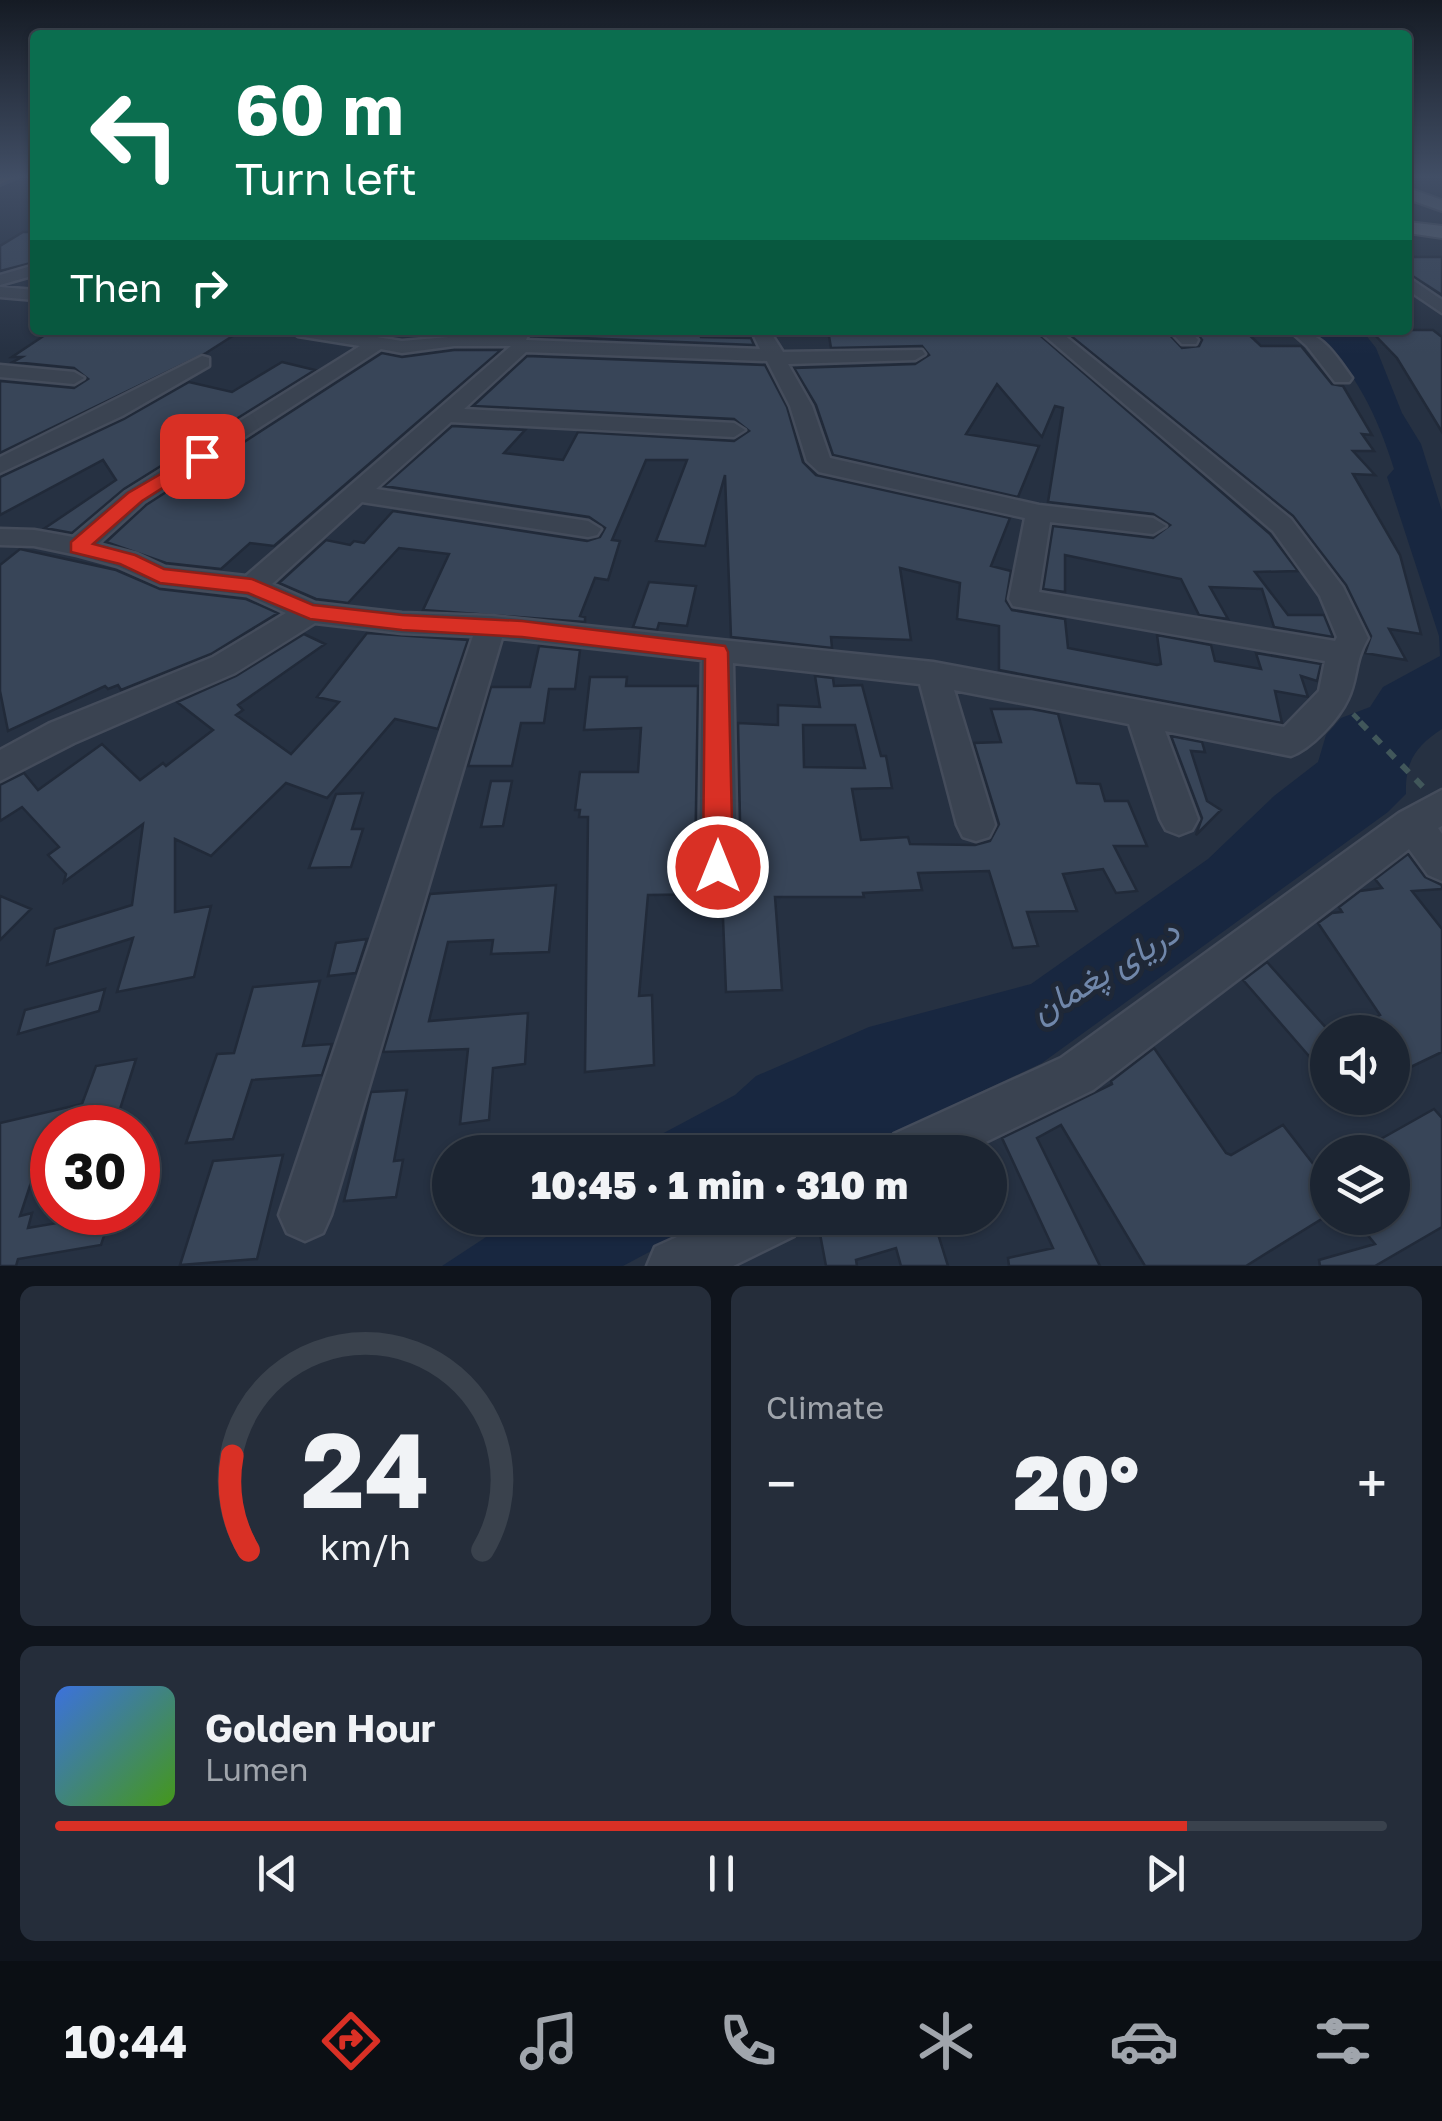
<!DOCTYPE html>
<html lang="en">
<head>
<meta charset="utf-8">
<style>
	:root { --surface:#1c2532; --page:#252d3a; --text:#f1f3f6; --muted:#a0a5ac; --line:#3a424d; --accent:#d93025 }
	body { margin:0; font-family:"Golos Text",Vazirmatn,sans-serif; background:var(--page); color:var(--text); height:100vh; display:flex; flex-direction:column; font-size:38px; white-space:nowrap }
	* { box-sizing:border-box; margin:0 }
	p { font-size:32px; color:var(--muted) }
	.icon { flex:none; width:55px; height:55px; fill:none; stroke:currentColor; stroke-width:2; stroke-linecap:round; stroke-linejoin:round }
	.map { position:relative; height:1266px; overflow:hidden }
	.panel { display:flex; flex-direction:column; gap:20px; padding:20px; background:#0f141c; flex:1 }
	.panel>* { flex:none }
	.top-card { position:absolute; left:30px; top:30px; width:1382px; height:305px; border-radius:10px; box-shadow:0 2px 8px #0004,0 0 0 2px var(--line); background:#0b6e4f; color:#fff; overflow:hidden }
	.buttons { position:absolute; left:1310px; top:1015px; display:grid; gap:20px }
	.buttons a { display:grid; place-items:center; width:100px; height:100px; border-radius:50%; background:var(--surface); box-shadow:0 2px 8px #0004,0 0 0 2px var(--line); font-size:50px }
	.speed { position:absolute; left:30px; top:1105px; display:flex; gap:20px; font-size:50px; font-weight:700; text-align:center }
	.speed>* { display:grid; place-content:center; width:130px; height:130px; border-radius:50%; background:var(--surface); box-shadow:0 2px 8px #0004,0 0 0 2px var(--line); line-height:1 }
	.speed .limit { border:15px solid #d22; background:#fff; color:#111 }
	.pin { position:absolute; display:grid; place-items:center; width:85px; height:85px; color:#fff; margin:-42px; border-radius:20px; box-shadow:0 5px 15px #0006 }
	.me { position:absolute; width:110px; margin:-55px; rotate:0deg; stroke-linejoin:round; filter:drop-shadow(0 0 8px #0008) }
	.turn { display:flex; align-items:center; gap:35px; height:210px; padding:0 40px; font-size:45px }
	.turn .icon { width:130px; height:130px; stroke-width:2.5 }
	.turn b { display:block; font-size:70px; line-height:85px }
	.then { display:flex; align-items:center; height:95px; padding:0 40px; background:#0003; gap:20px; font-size:38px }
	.big { font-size:75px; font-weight:800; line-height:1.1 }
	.panel .card { flex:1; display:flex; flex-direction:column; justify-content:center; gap:15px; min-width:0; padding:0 35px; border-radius:15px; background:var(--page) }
	.panel .dial { align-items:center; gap:0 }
	.dial svg { height:260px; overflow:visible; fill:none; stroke:var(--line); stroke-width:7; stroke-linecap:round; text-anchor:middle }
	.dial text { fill:var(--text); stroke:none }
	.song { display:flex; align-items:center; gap:30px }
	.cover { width:120px; height:120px; border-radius:15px; background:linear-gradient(135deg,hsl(220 70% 55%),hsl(100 70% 35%)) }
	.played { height:10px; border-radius:5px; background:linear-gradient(90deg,var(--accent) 85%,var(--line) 85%) }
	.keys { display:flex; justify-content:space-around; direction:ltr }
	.heat { display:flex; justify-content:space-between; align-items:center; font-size:55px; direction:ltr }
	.panel .tiles { flex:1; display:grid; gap:20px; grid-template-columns:1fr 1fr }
	.card:last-child { grid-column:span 2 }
	.trip { position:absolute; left:432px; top:1135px; width:575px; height:100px; border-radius:50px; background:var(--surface); box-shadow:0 2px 8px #0004,0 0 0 2px var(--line); font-weight:800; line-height:100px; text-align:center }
	.tabs { display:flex; height:160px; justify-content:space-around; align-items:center; background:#0b0f14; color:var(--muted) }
	.tabs .icon { width:70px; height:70px }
	.tabs .selected { color:var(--accent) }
	.tabs b { font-size:45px; color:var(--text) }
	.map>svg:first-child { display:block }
</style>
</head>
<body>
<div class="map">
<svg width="1442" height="1266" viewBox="0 0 1442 1266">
	<rect width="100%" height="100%" fill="#263142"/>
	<path fill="#182740" d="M1313,330H1362L1376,348L1402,413L1421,444L1442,511V729C1416,746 1405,761 1406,794L1388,812L1042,1063L853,1152H628L735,1095L756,1076L869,1027L1031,984L1208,859L1274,796L1318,762L1326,735L1341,718L1370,707L1383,687L1440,656L1439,636L1387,477L1394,469C1377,414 1355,370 1313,330Z
		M515,1218H713L623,1266H442Z"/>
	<path fill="#384558" stroke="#212a39" stroke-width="2.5" fill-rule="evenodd" d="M23,232H35V262L0,271V246Z
		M1408,257H1442V295L1408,273Z
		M89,330H242L206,353L0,453V381L74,388L88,379L74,368L13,362L22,357H12L48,333L81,335Z
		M534,330H700L701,337L751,338L754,345L531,336Z
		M828,330H1034L1270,534L1298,571L1255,572L1288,615H1324L1333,637L1274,627L1262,589L1210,587L1228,619L1199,615L1181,579L1065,555V592L1043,589L1053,526L1153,538L1170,525L1153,514L1048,502L1063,408L1055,406L1042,437L997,384L966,434L1039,446L1018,497L833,455L816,405L794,368L915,364L929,355L922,346L831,348Z
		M1165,330L1182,348L1199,346L1202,340L1194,330H1244L1261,346H1301L1332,384L1343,386L1372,435L1362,434L1374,451H1353L1375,475L1353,474L1400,555L1421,634L1389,629L1406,660L1365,653L1371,636L1346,585L1293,516L1066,332Z
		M1370,330H1433L1442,337V432L1397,358Z
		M454,350H501L274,546L250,543L221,569L166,563L106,542L146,505L382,353L402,357Z
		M527,356L765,365L787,407L803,462L816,475L1010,518L991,566L1011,571L1006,601L1012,610L1065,619L1068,648L1157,665L1161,664L1157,635L1211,645L1215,661L1261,669L1256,653L1321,664L1317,681L1301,676L1308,697L1275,691L1282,723L999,670V626L957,619L960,583L900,568L911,640L831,637L832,648L731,637L725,475L705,546L656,541L687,460H646L612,540L620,541L608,580L595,578L580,616L585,617V622L423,610L449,554L399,548L348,603L316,599L279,583L326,540L350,545L354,541L364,543L393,511L587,541L600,537L605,528L589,517L384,486L452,426L525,430L504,453L563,460L578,432L734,441L749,431L734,419L473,406Z
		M282,362L315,370L124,489L72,533L45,528L116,480L103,460L0,515V477L124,419L189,382L232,392Z
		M20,549L116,570L160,589L246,599L278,613L211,654L121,690L118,685L108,689L105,686L8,731L0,691V565Z
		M649,582L696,586L687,626L659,623L657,630L633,627Z
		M367,633L468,640L438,729L395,719L327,798L286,783L211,856L175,839V912L211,906L194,977L117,992L133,938L47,965L55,929L132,905L143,824L64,882L66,874L48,855L59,847L22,807L0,821V785L24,773L38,790L102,744L140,780L163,763L166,766L213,730L177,702L236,676L304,634L325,644L238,705L243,710L236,715L291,754L339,702L317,697Z
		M539,646L580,650L575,689H549L544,723H521L512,766H468L491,687H530Z
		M815,676L833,678L834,686L862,685L881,756H886L892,788L852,789L861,840L908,837L910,844L975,845L990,841L999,824L974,743L1001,742L991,709H1032L1058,714L1077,783L1100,784L1105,801H1128L1147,846H1114L1137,891L1116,893L1103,869L1063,874L1077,911L1027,912L1038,946L1013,948L989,871L918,873L922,890L863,893L864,897H775L782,990L726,992L722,894L648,895L639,996L652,995L654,1065L585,1072L588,817H579L580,810H575L580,772H638L641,728L584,730L590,677H627L626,686H698L695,867L703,884L719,889L736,881L741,867L738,723L778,725V705L820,707ZM803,725H855L865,768L804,767Z
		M1171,736L1202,742L1205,752L1191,751L1207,801L1221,810L1196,835L1202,818Z
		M491,781H512L503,826L481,827Z
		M363,793L352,829H363L351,867L309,868L336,794Z
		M1408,854L1425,877L1442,885V889L1412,891L1442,929V1052L1392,1076V1032H1342L1380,1015L1318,923L1332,913L1342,912L1339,907L1360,891L1382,888L1375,879Z
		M556,885L549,952L491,954L493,940L448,942L429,1021L528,1013L525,1064L493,1068L489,1120L460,1124L468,1049L383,1052L430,894Z
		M0,896L31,909L0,940Z
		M367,939L356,973L328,976L336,943Z
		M1267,962L1328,1030V1078L1243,980Z
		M320,981L303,1046L332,1044L322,1075L252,1080L233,1139L186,1143L217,1054L234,1053L253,987Z
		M105,989L99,1011L18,1034L25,1010Z
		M1154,1048L1226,1153L1231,1155L1283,1125L1328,1183V1215L1246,1266H1145L1061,1125L1037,1138L1100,1266H1009L1008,1258L1053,1248L1002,1138L1112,1084L1111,1081Z
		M136,1059L114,1128H49L20,1216L32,1213L28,1228L69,1221L72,1212H112L101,1245L18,1259L16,1266H0V1123L82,1104L96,1066Z
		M407,1090L394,1161L403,1160L396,1197L344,1201L371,1092Z
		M1434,1109L1442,1118V1227L1375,1266H1320L1319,1260L1375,1244L1354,1218H1392V1185L1409,1176L1379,1140Z
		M283,1155L257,1259L180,1265L213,1161Z
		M817,1218H933L948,1266H901L896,1248L856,1260L857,1266H826Z"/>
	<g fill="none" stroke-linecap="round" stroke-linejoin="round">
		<g stroke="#444c5b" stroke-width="5">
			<path id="minor" d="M35,265V275L0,285V275Z
				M1408,277L1442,300V313L1408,290Z
				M0,287L35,290V300L0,297Z
				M289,330H332L402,341L530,330L526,340L760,349L751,330H769L783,352L922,350L925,354L915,360L788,364L812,406L830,458L1039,505L1153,518L1166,526L1153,534L1050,522L1039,592L1335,641L1337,637L1320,596L1273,531L1038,330H1058L1291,519L1343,587L1368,638C1354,662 1358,678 1348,699C1339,719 1311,749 1291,756L1165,731L1198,819L1192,830L1179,835L1166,830L1160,819L1129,724L954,690L995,825L989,837L976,841L963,837L957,825L920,684L733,663L737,867L732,880L718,885L704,880L699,867L702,660L502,638L331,1215L323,1233L305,1241L287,1233L279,1215L473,636L402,633L315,623L235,673L74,743L0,781V750L50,723L213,657L286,613L247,595L160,585L117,566L77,555L34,546L0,545V529L34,530L73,537L126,492L360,346L298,336ZM454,346H511L246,576L165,567L137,554L98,544L144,502L381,349L402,353ZM526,352L767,361L790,406L807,461L819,472L1025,518L1009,599L1013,606L1325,661L1319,691L1284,727L933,662L491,616L402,613L315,603L272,584L362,502L588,537L597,535L601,529L588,521L376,489L451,422L734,437L745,430L734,423L464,409Z
				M1169,330H1189L1198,340L1196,344H1182Z
				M1289,330C1321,330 1334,353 1352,378L1349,382H1335L1307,346Z
				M202,356L209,358V366L122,416L0,473V457Z
				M0,365L74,372L84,378L74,384L0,377Z
				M1442,790V826L1438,828L1442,834V881L1428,875L1409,849L1093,1090L965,1152H887L894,1134L1061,1058L1399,813Z
				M719,1218H802L794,1236L733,1266H647L655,1247Z"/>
		</g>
		<g stroke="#444c5b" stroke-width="4">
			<path id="major" d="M1408,188L1442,200V211L1408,199Z
				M1408,222L1442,226V238L1408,233Z"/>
		</g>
		<g stroke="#454e5c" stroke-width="6">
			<path id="highway" d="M0,177H17L0,184Z"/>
		</g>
		<path stroke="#41575a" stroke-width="5" stroke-dasharray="8 8" stroke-linecap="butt" d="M1353,714L1363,724"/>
		<path stroke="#41575a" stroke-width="6" stroke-dasharray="10 10" stroke-linecap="butt" d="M1360,722L1425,789"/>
		<use href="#minor" fill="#3a4351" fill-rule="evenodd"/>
		<use href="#major" fill="#586271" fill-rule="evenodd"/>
		<use href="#highway" fill="#776c57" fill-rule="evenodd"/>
	</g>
	<linearGradient id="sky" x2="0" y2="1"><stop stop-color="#151b24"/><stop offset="0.5" stop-color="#414e65"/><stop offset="1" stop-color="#414e65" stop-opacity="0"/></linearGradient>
	<rect width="1442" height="354" fill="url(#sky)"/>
	<path fill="#d93025" stroke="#8d1f18" stroke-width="2.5" d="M202,450L208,452V459L142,501L93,544L135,555L164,569L252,579L313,605L402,615L522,621L725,646L728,652L733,867L728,877L718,881L708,877L703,867L705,659L522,637L402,630L310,619L248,593L160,583L120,564L71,552V542L128,493Z"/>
	<g text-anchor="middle" stroke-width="10" stroke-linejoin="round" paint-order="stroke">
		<g font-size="35" font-style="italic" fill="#7087aa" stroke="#1f2837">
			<text transform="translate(1105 971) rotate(-31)" y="12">دریای پغمان</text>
		</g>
	</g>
</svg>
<div class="buttons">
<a><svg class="icon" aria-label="sound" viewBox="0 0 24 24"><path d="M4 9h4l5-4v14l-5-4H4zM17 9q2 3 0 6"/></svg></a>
<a><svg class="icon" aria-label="layers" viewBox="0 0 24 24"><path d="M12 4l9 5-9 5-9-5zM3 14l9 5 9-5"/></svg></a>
</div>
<div class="speed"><div class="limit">30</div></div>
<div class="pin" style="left:202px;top:456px;background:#d93025"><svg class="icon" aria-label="arrive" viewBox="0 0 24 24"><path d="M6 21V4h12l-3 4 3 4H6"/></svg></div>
<svg class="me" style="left:718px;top:867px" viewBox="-20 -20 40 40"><circle r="17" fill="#d93025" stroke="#fff" stroke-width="3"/><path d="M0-11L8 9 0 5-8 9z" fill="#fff"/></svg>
<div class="trip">10:45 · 1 min · 310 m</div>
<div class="top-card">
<div class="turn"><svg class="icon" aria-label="left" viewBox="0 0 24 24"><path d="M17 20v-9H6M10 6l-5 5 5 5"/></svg><div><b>60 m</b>Turn left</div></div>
<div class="then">Then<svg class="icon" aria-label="right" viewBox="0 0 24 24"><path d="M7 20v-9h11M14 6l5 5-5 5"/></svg></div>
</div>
</div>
<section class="panel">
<div class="tiles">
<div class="card dial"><svg viewBox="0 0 100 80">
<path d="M14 69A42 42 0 1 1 86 69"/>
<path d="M14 69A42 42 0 0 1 9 40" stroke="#d93025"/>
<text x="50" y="56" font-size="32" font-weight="700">24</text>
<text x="50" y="72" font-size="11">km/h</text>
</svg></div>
<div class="card"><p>Climate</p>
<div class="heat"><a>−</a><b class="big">20°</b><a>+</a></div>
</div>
<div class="card">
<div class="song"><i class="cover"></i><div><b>Golden Hour</b><p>Lumen</p></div></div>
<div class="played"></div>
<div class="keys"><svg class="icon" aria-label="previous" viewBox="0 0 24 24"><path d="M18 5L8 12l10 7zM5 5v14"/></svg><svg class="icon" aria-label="pause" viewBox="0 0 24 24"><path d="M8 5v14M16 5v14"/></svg><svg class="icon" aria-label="next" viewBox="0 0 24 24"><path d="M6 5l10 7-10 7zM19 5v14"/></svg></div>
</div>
</div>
</section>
<nav class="tabs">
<b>10:44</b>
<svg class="icon selected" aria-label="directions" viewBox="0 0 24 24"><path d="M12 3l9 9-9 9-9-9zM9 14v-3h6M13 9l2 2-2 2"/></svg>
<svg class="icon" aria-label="music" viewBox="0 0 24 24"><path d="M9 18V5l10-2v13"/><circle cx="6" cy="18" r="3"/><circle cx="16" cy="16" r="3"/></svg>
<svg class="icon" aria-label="phone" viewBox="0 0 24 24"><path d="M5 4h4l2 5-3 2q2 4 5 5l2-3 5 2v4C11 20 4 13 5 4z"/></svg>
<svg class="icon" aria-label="climate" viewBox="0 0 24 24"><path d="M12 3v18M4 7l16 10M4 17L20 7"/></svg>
<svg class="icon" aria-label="car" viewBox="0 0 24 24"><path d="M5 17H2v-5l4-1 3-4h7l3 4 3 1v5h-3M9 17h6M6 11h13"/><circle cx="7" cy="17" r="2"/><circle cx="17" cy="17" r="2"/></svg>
<svg class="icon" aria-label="filters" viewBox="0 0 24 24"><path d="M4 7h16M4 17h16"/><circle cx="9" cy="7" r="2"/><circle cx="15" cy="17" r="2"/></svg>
</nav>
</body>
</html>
